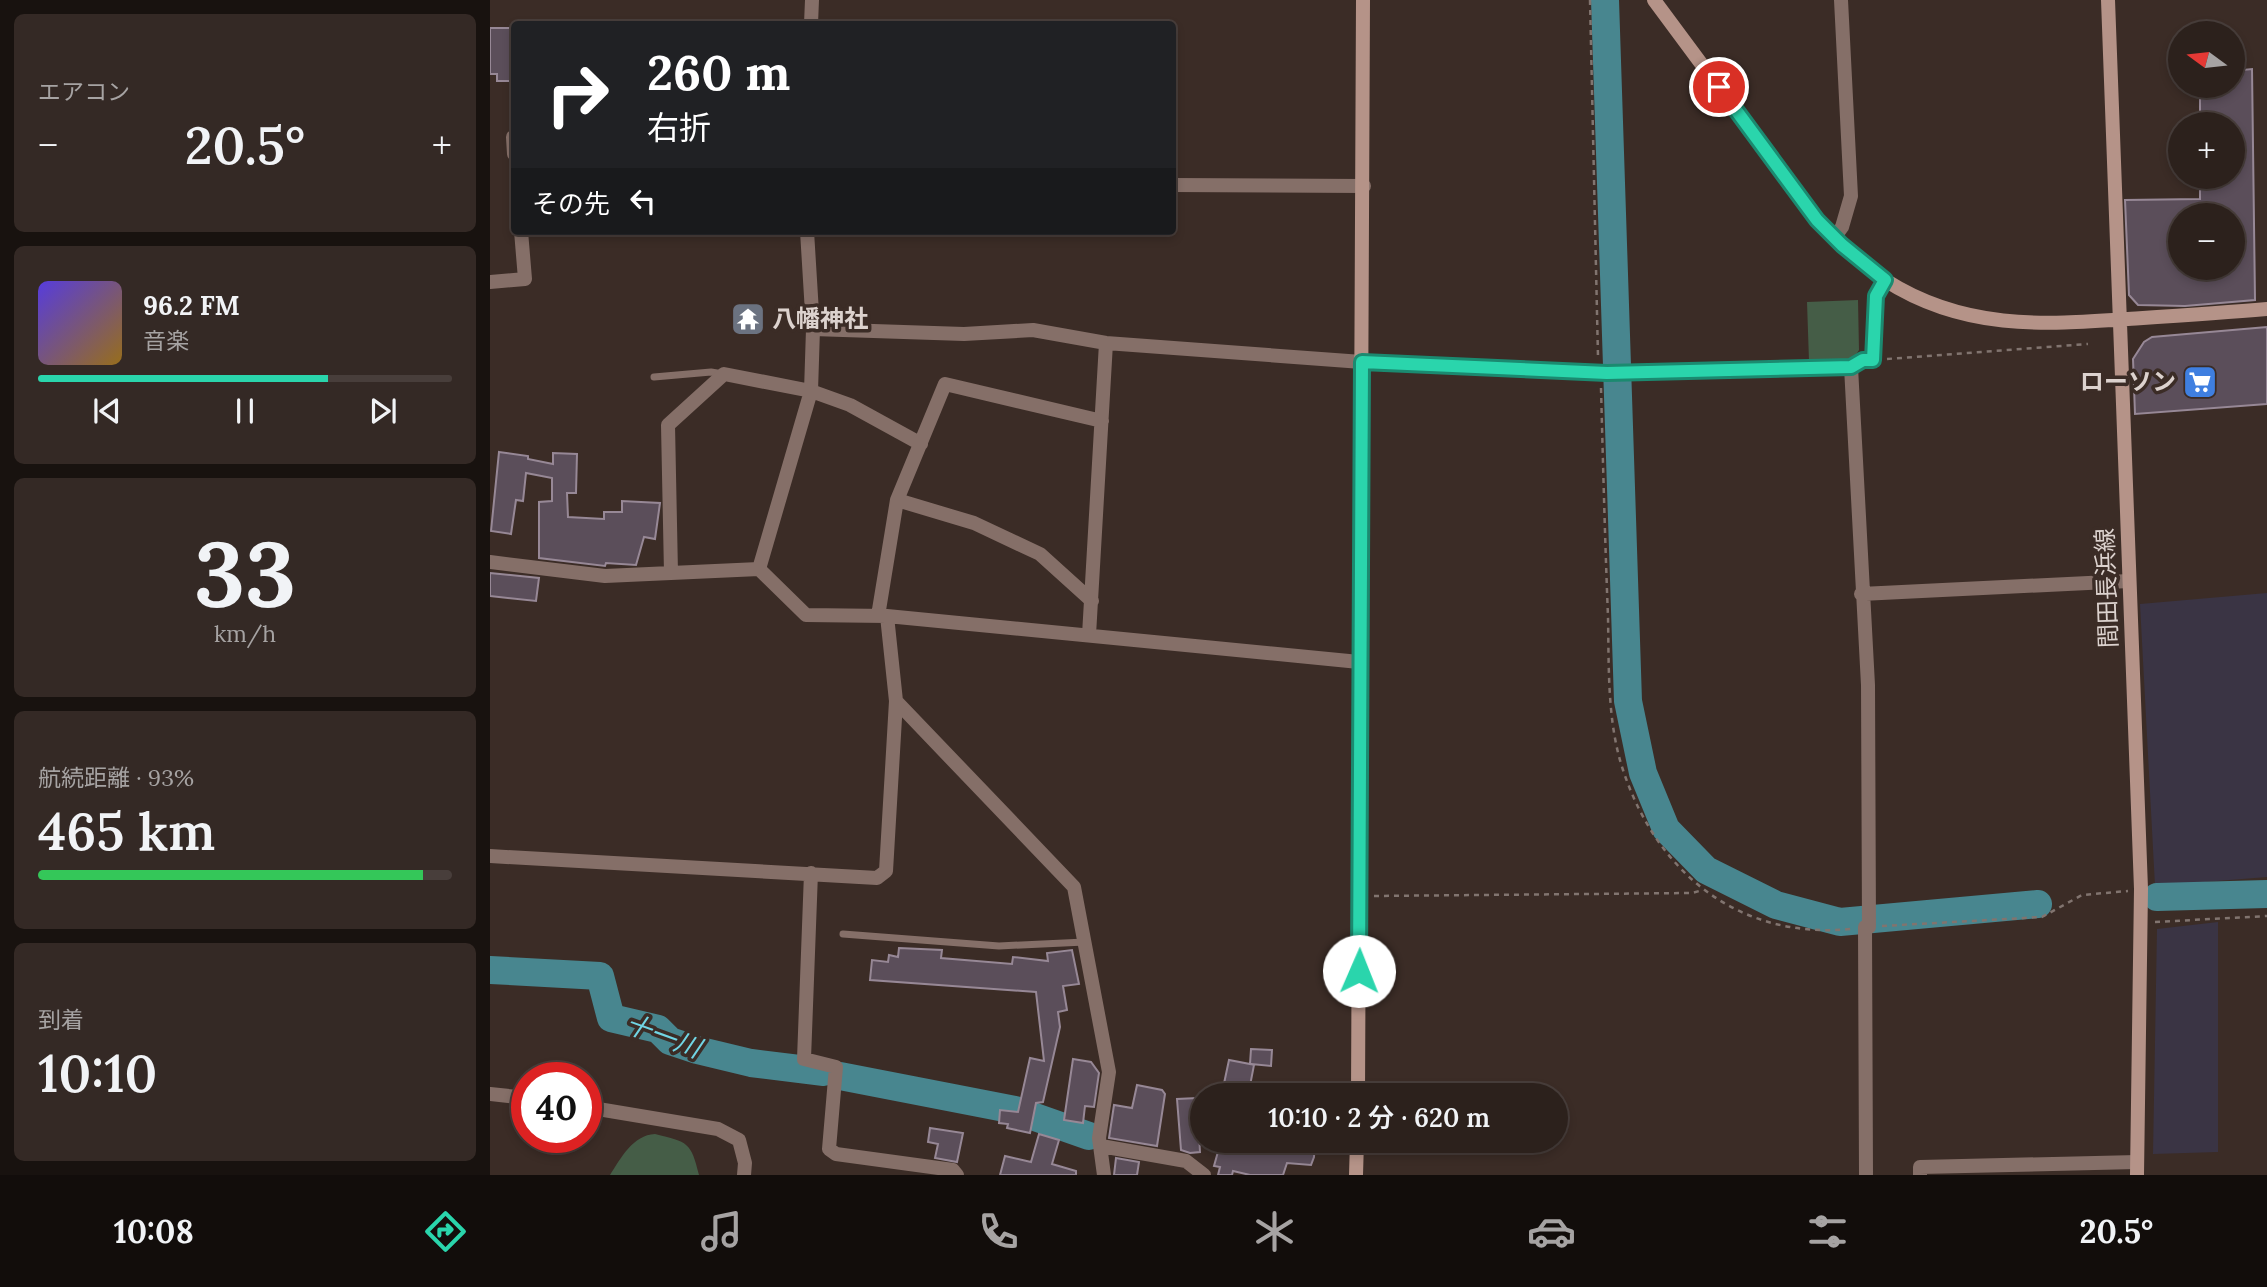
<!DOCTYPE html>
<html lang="ja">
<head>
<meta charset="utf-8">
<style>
	:root { --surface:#2c211c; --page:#342925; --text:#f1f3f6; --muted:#a6a3a3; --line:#483e3b; --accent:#2ad5ac }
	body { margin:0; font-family:Lora,"Noto Sans JP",serif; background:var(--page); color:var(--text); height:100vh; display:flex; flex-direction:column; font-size:26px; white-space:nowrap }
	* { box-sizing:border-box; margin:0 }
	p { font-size:23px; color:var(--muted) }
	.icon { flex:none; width:38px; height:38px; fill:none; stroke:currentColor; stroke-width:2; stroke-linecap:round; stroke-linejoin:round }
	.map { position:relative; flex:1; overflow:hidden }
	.sheet { display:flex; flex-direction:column; gap:14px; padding:14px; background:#18120f; width:490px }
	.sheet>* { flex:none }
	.guide { position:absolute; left:21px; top:21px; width:665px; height:214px; border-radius:7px; box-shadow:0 4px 10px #0003,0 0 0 2px var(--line); background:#202124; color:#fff; overflow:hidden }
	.needle { width:46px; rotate:285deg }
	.controls { position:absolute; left:1678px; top:21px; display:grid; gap:14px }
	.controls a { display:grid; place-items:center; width:77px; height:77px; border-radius:50%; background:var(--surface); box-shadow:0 4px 10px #0003,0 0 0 2px var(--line); font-size:35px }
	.speed { position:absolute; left:21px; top:1062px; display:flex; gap:14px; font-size:35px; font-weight:700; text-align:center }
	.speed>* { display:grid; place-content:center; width:91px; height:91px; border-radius:50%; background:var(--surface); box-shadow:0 4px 10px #0003,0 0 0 2px var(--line); line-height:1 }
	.speed .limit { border:10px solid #d22; background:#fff; color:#111 }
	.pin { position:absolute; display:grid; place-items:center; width:60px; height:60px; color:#fff; margin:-30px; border:4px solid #fff; border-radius:50%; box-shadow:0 2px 7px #0007 }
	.me { position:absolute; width:77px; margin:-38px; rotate:1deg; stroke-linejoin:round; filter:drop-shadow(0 0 5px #0008) }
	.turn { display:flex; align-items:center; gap:24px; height:147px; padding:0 21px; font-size:32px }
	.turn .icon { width:91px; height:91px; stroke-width:2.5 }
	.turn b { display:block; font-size:49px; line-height:60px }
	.then { display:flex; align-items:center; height:66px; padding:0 21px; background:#0003; gap:14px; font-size:26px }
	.big { font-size:52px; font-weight:600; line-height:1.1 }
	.sheet .tile { flex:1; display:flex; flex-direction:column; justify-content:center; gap:10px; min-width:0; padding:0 24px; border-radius:10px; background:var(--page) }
	.sheet .dial { align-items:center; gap:0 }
	.dial b { font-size:91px; line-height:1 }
	.song { display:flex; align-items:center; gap:21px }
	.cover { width:84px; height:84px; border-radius:10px; background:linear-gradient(135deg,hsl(250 70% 55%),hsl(40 70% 35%)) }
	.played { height:7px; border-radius:4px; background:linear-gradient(90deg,var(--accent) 70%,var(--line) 70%) }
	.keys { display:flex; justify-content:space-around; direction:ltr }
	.heat { display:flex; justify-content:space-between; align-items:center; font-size:38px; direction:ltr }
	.charge { height:10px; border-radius:5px; background:linear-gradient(90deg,#34c759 93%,var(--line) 0) }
	.trip { position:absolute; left:700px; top:1083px; width:378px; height:70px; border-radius:35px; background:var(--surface); box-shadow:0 4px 10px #0003,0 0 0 2px var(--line); font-weight:600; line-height:70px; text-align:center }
	.dock { display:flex; height:112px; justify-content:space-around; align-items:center; background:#120d0b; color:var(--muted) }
	.dock .icon { width:49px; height:49px }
	.dock .active { color:var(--accent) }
	.dock b { font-size:32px; color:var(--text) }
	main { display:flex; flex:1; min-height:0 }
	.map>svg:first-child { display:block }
</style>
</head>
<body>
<main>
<section class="sheet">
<div class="tile"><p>エアコン</p>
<div class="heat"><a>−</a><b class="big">20.5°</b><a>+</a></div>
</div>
<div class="tile">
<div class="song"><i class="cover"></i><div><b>96.2 FM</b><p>音楽</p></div></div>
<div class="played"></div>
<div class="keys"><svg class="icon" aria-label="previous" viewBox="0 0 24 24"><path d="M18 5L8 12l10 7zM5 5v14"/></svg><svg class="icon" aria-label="pause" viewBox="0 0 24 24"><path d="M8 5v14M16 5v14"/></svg><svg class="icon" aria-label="next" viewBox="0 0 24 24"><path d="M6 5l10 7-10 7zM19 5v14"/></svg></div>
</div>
<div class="tile dial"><b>33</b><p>km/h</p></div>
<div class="tile"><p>航続距離 · 93%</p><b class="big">465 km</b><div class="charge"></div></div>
<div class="tile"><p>到着</p><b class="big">10:10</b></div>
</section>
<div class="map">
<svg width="1777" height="1175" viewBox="0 0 1777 1175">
	<rect width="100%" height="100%" fill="#3b2c26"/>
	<path fill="#3a3444" d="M1777,593V877L1665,886L1650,604Z
		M1728,922V1152L1663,1154L1667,929Z"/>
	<path fill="#455d47" d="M1368,300L1369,350L1362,361H1319L1317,302Z
		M165,1134C198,1142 201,1142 209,1175H120C131,1158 143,1135 165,1134Z"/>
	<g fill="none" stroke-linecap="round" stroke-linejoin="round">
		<path stroke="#48868f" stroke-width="28" d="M1115,0L1138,701L1153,773L1176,829L1216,870L1286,905L1350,922L1548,904
			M1667,897L1777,894
			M0,970L110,976L121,1018L168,1029L180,1041L207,1050L261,1063L334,1072
			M350,1076L525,1110L599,1136"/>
	</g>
	<path fill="#5b4e5a" stroke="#978896" stroke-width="2" fill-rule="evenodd" d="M0,28H24V81H7V74H0Z
		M1762,69L1765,300L1695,306L1648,305L1639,295L1635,200L1710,199V177H1743V124H1710V86H1743V71ZM1690,215H1743V268H1690Z
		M1777,327V404L1645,414L1643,359L1654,342L1662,337Z
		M9,452L38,456V459L63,464V453L87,454L86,493H77L78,517L114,519V512H132V501L170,503L165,539L154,537L146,565L116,563L115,566L49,558V502L62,501V478L36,473L33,501L26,500L21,534L1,531Z
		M0,573L49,578L46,601L0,596Z
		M409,948L452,950L451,958L522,964L523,957L558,961L557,953L582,950L589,984L573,986L577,1010L568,1012L570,1027L553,1102L546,1103L540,1133L517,1128L518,1124L509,1123L510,1110L528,1112L540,1058L554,1061L546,992L380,980L382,960L398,962L399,955L408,957Z
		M761,1049L782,1050L781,1066L761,1064L764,1065L758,1096L732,1093L739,1060L760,1064Z
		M583,1059L601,1062L609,1073L604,1107L595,1106L593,1123L574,1120Z
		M647,1085L672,1090L675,1094L667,1146L619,1138L624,1105L642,1108Z
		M707,1098L710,1152L700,1153L691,1150L687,1099Z
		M440,1128L473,1133L467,1162L445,1158L448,1144L438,1142Z
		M549,1134L569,1140L562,1164L586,1171V1175H510L515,1156L541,1162Z
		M731,1141H786L809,1147V1141H825L824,1157L821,1165L797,1163L793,1175H760L743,1171L742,1175H728L730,1167L724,1166Z
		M626,1158L649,1162L647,1175H624Z"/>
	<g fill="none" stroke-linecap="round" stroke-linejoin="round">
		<path stroke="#81746f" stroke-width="2.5" stroke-dasharray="5 5" stroke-linecap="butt" d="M1100,0L1108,357
			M1397,359L1598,344
			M1111,388C1113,464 1115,541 1118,617C1119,667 1117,722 1133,770C1167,873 1249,940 1361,929
			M884,896L1202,893L1213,890
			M1665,922L1777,916
			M1392,926L1552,917L1592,895L1638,891"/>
		<path stroke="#856f68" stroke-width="7" d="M164,377L221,372L233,374
			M353,934L509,946L595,942"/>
		<path stroke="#856f68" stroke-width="14" d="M321,24L322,0
			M23,137L24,154
			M682,185L874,186
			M317,231L323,329L474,334L543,330L616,343L872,362L1117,373L1361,367L1373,360H1383L1386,296L1395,280
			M1344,238L1352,227L1361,196L1351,0
			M0,282L35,279L31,231
			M1361,367L1378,685L1379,927
			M407,500L484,523L550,554L602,601
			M0,562L115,576L269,569L321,391L323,329
			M181,573L178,425L234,374L321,391L360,405L431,444
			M1371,594L1639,581
			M388,616L407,500L455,384L612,421
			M397,616L869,662
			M599,635L616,343
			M406,701L584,887L619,1072L609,1138L614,1175
			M0,856L387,878L396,871L406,701L397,616L316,615L269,569
			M321,873L314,1059L346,1067L339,1149L346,1154L463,1170L467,1175
			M1375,927L1376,1175
			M0,1094L37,1098
			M96,1107L228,1129L249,1140L255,1163L254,1175
			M611,1146L696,1161L714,1175
			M1430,1175V1167L1647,1162"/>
		<path stroke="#b59388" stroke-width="14" d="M1164,0L1327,220C1348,241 1370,264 1395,280C1473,330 1551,325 1638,319C1684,316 1731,313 1777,309
			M1618,0L1651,889L1647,1175
			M868,1096L873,0
			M866,1175L867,1141"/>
	</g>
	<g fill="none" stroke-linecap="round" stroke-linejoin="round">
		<g stroke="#1b8a70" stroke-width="18">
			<path id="route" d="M869,971L872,362L1117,373L1361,367L1373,360H1383L1386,296L1395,280L1352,245L1327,220L1229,87"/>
		</g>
		<use href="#route" stroke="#2ad5ac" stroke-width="12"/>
	</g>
	<defs>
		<g id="temple-square" transform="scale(1.75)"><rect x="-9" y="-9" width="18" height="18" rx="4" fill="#6b7280" stroke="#3b2c26"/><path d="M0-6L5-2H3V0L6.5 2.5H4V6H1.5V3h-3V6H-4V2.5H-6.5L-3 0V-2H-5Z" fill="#fff"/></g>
		<g id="supermarket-square" transform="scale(1.75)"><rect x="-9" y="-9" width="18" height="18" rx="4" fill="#3f7fe0" stroke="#3b2c26"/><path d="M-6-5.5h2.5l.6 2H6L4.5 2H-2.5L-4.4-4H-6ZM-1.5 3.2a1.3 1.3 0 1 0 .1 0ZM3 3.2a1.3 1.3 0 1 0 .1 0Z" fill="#fff"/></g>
	</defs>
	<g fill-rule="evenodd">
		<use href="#temple-square" x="258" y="319"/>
		<use href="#supermarket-square" x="1710" y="382"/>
	</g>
	<g text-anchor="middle" stroke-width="7" stroke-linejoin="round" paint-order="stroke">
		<g font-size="24" font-weight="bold" fill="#dcd2ce" stroke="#3b2c26" text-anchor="start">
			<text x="282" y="327">八幡神社</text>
			<text x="1686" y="390" text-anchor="end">ローソン</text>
		</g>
		<g font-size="24" fill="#dcd2ce" stroke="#3b2c26">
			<text transform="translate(1617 588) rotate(-92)" y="8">間田長浜線</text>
		</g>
		<g font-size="26" font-style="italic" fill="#71d5e4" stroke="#3b2c26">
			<text transform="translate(173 1036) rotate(20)" y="9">十一川</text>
		</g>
	</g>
</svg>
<div class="controls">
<a><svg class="needle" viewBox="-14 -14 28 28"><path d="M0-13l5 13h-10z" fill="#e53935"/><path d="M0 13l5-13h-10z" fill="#a6a3a3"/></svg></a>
<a>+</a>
<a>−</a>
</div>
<div class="speed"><div class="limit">40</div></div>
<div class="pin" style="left:1229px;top:87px;background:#d93025"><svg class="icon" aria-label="arrive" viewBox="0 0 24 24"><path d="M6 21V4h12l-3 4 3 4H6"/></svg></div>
<svg class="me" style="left:869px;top:971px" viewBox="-20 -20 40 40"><circle r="19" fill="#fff"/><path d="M0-13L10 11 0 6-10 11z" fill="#2ad5ac"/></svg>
<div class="trip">10:10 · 2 分 · 620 m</div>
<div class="guide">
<div class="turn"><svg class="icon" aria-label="right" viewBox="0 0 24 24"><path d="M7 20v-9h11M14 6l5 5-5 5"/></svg><div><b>260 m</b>右折</div></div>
<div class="then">その先<svg class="icon" aria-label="left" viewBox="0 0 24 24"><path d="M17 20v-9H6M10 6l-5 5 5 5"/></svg></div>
</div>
</div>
</main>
<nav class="dock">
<b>10:08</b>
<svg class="icon active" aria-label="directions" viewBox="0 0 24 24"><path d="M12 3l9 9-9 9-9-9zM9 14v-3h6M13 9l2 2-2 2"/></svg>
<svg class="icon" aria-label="music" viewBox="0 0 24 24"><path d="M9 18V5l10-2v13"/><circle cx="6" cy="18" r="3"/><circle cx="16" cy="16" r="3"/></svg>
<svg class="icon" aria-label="phone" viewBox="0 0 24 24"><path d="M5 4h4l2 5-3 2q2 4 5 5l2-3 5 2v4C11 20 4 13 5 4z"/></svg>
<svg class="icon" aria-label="climate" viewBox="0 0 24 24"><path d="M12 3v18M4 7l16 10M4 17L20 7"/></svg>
<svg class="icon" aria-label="car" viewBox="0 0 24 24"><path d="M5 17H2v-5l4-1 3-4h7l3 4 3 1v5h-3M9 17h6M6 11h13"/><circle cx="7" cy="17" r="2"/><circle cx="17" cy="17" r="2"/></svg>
<svg class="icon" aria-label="filters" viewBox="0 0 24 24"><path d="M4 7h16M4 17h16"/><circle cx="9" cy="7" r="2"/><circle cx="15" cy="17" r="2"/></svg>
<b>20.5°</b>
</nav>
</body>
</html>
